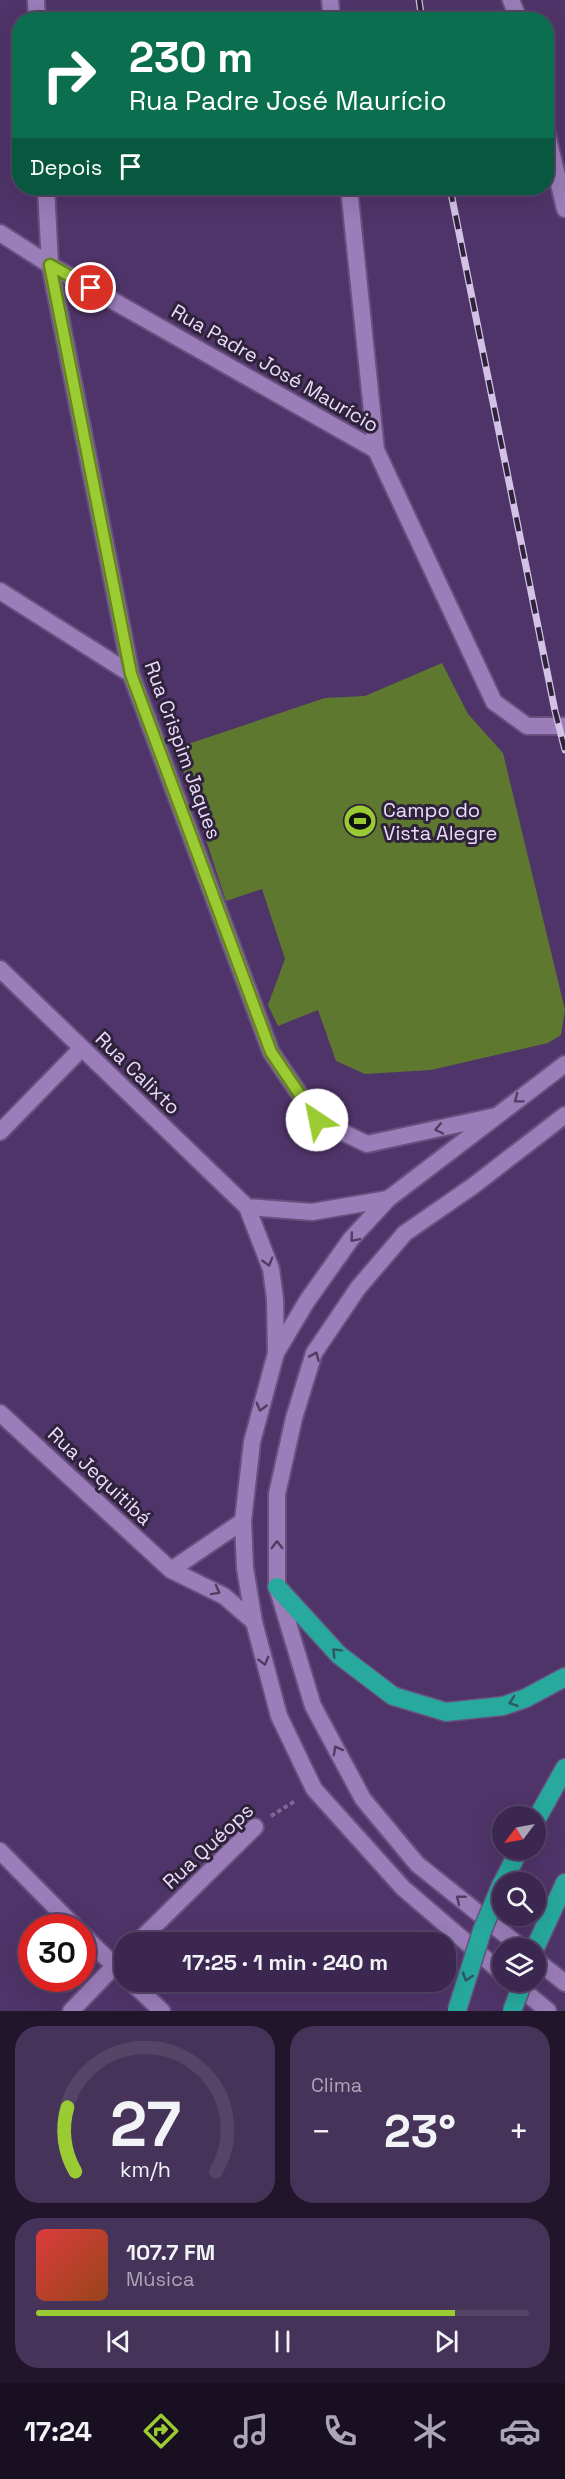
<!DOCTYPE html>
<html lang="pt">
<head>
<meta charset="utf-8">
<style>
	:root { --surface:#3b274f; --page:#463359; --text:#f1f3f6; --muted:#aca5b7; --line:#544466; --accent:#9bcb32 }
	body { margin:0; font-family:"Space Grotesk",sans-serif; background:var(--page); color:var(--text); height:100vh; display:flex; flex-direction:column; font-size:22px; white-space:nowrap }
	* { box-sizing:border-box; margin:0 }
	p { font-size:20px; color:var(--muted) }
	.icon { flex:none; width:33px; height:33px; fill:none; stroke:currentColor; stroke-width:2; stroke-linecap:round; stroke-linejoin:round }
	.map { position:relative; height:2011px; overflow:hidden }
	.details { display:flex; flex-direction:column; gap:15px; padding:15px; background:#20152b; flex:1 }
	.details>* { flex:none }
	.banner { position:absolute; left:12px; top:12px; width:542px; height:183px; border-radius:24px; box-shadow:0 6px 24px #0002,0 0 0 2px var(--line); background:#0b6e4f; color:#fff; overflow:hidden }
	.needle { width:39px; rotate:238deg }
	.fabs { position:absolute; left:492px; top:1806px; display:grid; gap:12px }
	.fabs a { display:grid; place-items:center; width:54px; height:54px; border-radius:50%; background:var(--surface); box-shadow:0 6px 24px #0002,0 0 0 2px var(--line); font-size:30px }
	.speed { position:absolute; left:18px; top:1914px; display:flex; gap:12px; font-size:30px; font-weight:700; text-align:center }
	.speed>* { display:grid; place-content:center; width:78px; height:78px; border-radius:50%; background:var(--surface); box-shadow:0 6px 24px #0002,0 0 0 2px var(--line); line-height:1 }
	.speed .limit { border:9px solid #d22; background:#fff; color:#111 }
	.pin { position:absolute; display:grid; place-items:center; width:51px; height:51px; color:#fff; margin:-26px; border:3px solid #fff; border-radius:50%; box-shadow:0 2px 6px #0007 }
	.me { position:absolute; width:66px; margin:-33px; rotate:326deg; stroke-linejoin:round; filter:drop-shadow(0 0 4px #0008) }
	.turn { display:flex; align-items:center; gap:21px; height:126px; padding:0 18px; font-size:27px }
	.turn .icon { width:78px; height:78px; stroke-width:2.5 }
	.turn b { display:block; font-size:42px; line-height:51px }
	.then { display:flex; align-items:center; height:57px; padding:0 18px; background:#0003; gap:12px; font-size:22px }
	.big { font-size:45px; font-weight:800; line-height:1.1 }
	.details .card { flex:1; display:flex; flex-direction:column; justify-content:center; gap:9px; min-width:0; padding:0 21px; border-radius:24px; background:var(--page) }
	.details .dial { align-items:center; gap:0 }
	.dial svg { height:156px; overflow:visible; fill:none; stroke:var(--line); stroke-width:7; stroke-linecap:round; text-anchor:middle }
	.dial text { fill:var(--text); stroke:none }
	.song { display:flex; align-items:center; gap:18px }
	.cover { width:72px; height:72px; border-radius:9px; background:linear-gradient(135deg,hsl(0 70% 55%),hsl(20 70% 35%)) }
	.played { height:6px; border-radius:3px; background:linear-gradient(90deg,var(--accent) 85%,var(--line) 85%) }
	.keys { display:flex; justify-content:space-around; direction:ltr }
	.heat { display:flex; justify-content:space-between; align-items:center; font-size:33px; direction:ltr }
	.details .tiles { flex:1; display:grid; gap:15px; grid-template-columns:1fr 1fr }
	.card:last-child { grid-column:span 2 }
	.trip { position:absolute; left:114px; top:1932px; width:342px; height:60px; border-radius:24px; background:var(--surface); box-shadow:0 6px 24px #0002,0 0 0 2px var(--line); font-weight:800; line-height:60px; text-align:center }
	.dock { display:flex; height:96px; justify-content:space-around; align-items:center; background:#181020; color:var(--muted) }
	.dock .icon { width:42px; height:42px }
	.dock .selected { color:var(--accent) }
	.dock b { font-size:27px; color:var(--text) }
	.map>svg:first-child { display:block }
</style>
</head>
<body>
<div class="map">
<svg width="565" height="2011" viewBox="0 0 565 2011">
	<rect width="100%" height="100%" fill="#4f3469"/>
	<path fill="#5f782f" d="M442,663L468,714L503,753L565,1010L561,1035L548,1043L431,1070L365,1074L336,1061L318,1010L278,1026L268,1005L285,959L262,889L226,901L176,748L325,698L365,696Z"/>
	<g fill="none" stroke-linecap="round" stroke-linejoin="round">
		<g stroke="#68507e" stroke-width="20">
			<path id="minor" d="M36,0L37,20
				M330,0L332,20
				M511,0L519,20
				M546,130L565,209
				M46,188L50,265L131,674L271,1052L317,1120L367,1144L496,1116
				M349,188L376,450
				M0,233L50,265L376,450L494,702L527,726H565
				M0,591L131,674
				M0,969L247,1207L271,1269L275,1299L276,1353
				M0,1132L82,1048
				M247,1207L312,1212L388,1199
				M0,1413L171,1570L224,1596L254,1622
				M171,1570L243,1521
				M0,1851L76,1928
				M82,1934L124,1975
				M138,1942L255,1827
				M131,1982L162,2011
				M71,2011L124,1956"/>
		</g>
		<g stroke="#68507e" stroke-width="20">
			<path id="secondary" d="M522,1948L417,1864L363,1799L313,1706L277,1587V1494L294,1418L314,1353L358,1288L405,1233L473,1186L565,1115
				M536,1960L565,1983
				M502,1973L403,1888L314,1789L279,1716L254,1622L245,1568L243,1521L252,1442L276,1353L307,1301L351,1239L388,1199L565,1064
				M513,1982L548,2011"/>
		</g>
		<g stroke="#68507e" stroke-width="21">
			<path id="motorway" d="M277,1587L339,1655L393,1696L446,1712L503,1706L526,1698L565,1677
				M536,1820L565,1768
				M503,1882L519,1850
				M535,1948L565,1883"/>
		</g>
		<path stroke="#7e6796" stroke-width="4" stroke-dasharray="4.5 3" stroke-linecap="butt" d="M271,1816L295,1801"/>
		<use href="#minor" stroke="#9a7db9" stroke-width="16"/>
		<use href="#secondary" stroke="#9a7db9" stroke-width="16"/>
		<use href="#motorway" stroke="#27a99e" stroke-width="18"/>
		<g stroke="#d3c2e6" stroke-width="7">
			<path id="rail" d="M419,0L422,20
				M450,188L555,711L565,750"/>
		</g>
		<use href="#rail" stroke="#2f233b" stroke-width="4.5" stroke-dasharray="14" stroke-linecap="butt"/>
		<g stroke="#68507e" stroke-width="21" stroke-linecap="butt">
			<path id="motorway-bridge" d="M457,2010L482,1931L502,1883
				M512,2011L523,1982"/>
		</g>
		<use href="#motorway-bridge" stroke="#27a99e" stroke-width="18"/>
	</g>
	<defs><path id="oneway-chevron" d="M-2-3.5L2.5 0L-2 3.5" fill="none" stroke-width="1.6" stroke-linecap="round" stroke-linejoin="round" transform="scale(1.5)"/></defs>
	<g stroke="#4f3e61">
		<use href="#oneway-chevron" transform="translate(518 1099) rotate(143)"/>
		<use href="#oneway-chevron" transform="translate(439 1129) rotate(168)"/>
		<use href="#oneway-chevron" transform="translate(354 1238) rotate(130)"/>
		<use href="#oneway-chevron" transform="translate(268 1262) rotate(74)"/>
		<use href="#oneway-chevron" transform="translate(315 1356) rotate(-66)"/>
		<use href="#oneway-chevron" transform="translate(261 1407) rotate(105)"/>
		<use href="#oneway-chevron" transform="translate(277 1545) rotate(-90)"/>
		<use href="#oneway-chevron" transform="translate(216 1591) rotate(29)"/>
		<use href="#oneway-chevron" transform="translate(264 1661) rotate(75)"/>
		<use href="#oneway-chevron" transform="translate(337 1750) rotate(-119)"/>
		<use href="#oneway-chevron" transform="translate(460 1899) rotate(-141)"/>
	</g>
	<g stroke="#2c5963">
		<use href="#oneway-chevron" transform="translate(336 1652) rotate(-135)"/>
		<use href="#oneway-chevron" transform="translate(513 1702) rotate(161)"/>
		<use href="#oneway-chevron" transform="translate(467 1977) rotate(108)"/>
	</g>
	<g fill="none" stroke-linecap="round" stroke-linejoin="round">
		<g stroke="#658420" stroke-width="15">
			<path id="route" d="M91,288L50,265L131,674L271,1052L317,1120"/>
		</g>
		<use href="#route" stroke="#9bcb32" stroke-width="10"/>
	</g>
	<defs>
		<g id="stadium-disc" transform="scale(1.725)"><circle r="9.5" fill="#9bcb32" stroke="#2f233b"/><path d="M0-5a6.5 5 0 1 0 0 10a6.5 5 0 1 0 0-10ZM-3.5-1.8h7v3.6h-7Z" fill="#111"/></g>
	</defs>
	<g fill-rule="evenodd">
		<use href="#stadium-disc" x="360" y="821"/>
	</g>
	<g text-anchor="middle" stroke-width="6" stroke-linejoin="round" paint-order="stroke">
		<g font-size="20" fill="#ebdcfd" stroke="#2f233b">
			<text transform="translate(275 368) rotate(30)" y="7">Rua Padre José Maurício</text>
			<text transform="translate(183 750) rotate(70)" y="7">Rua Crispim Jaques</text>
			<text transform="translate(138 1073) rotate(44)" y="7">Rua Calixto</text>
			<text transform="translate(100 1476) rotate(43)" y="7">Rua Jequitibá</text>
			<text transform="translate(208 1846) rotate(-43)" y="7">Rua Quéops</text>
		</g>
		<g font-size="20" fill="#ebdcfd" stroke="#2f233b" text-anchor="start">
			<text x="383" y="817">Campo do<tspan x="383" dy="23">Vista Alegre</tspan></text>
		</g>
	</g>
</svg>
<div class="fabs">
<a><svg class="needle" viewBox="-14 -14 28 28"><path d="M0-13l5 13h-10z" fill="#e53935"/><path d="M0 13l5-13h-10z" fill="#aca5b7"/></svg></a>
<a><svg class="icon" aria-label="search" viewBox="0 0 24 24"><circle cx="10" cy="10" r="6"/><path d="M15 15l6 6"/></svg></a>
<a><svg class="icon" aria-label="layers" viewBox="0 0 24 24"><path d="M12 4l9 5-9 5-9-5zM3 14l9 5 9-5"/></svg></a>
</div>
<div class="speed"><div class="limit">30</div></div>
<div class="pin" style="left:91px;top:288px;background:#d93025"><svg class="icon" aria-label="arrive" viewBox="0 0 24 24"><path d="M6 21V4h12l-3 4 3 4H6"/></svg></div>
<svg class="me" style="left:317px;top:1120px" viewBox="-20 -20 40 40"><circle r="19" fill="#fff"/><path d="M0-13L10 11 0 6-10 11z" fill="#9bcb32"/></svg>
<div class="trip">17:25 · 1 min · 240 m</div>
<div class="banner">
<div class="turn"><svg class="icon" aria-label="right" viewBox="0 0 24 24"><path d="M7 20v-9h11M14 6l5 5-5 5"/></svg><div><b>230 m</b>Rua Padre José Maurício</div></div>
<div class="then">Depois<svg class="icon" aria-label="arrive" viewBox="0 0 24 24"><path d="M6 21V4h12l-3 4 3 4H6"/></svg></div>
</div>
</div>
<section class="details">
<div class="tiles">
<div class="card dial"><svg viewBox="0 0 100 80">
<path d="M14 69A42 42 0 1 1 86 69"/>
<path d="M14 69A42 42 0 0 1 10 36" stroke="#9bcb32"/>
<text x="50" y="56" font-size="32" font-weight="700">27</text>
<text x="50" y="72" font-size="11">km/h</text>
</svg></div>
<div class="card"><p>Clima</p>
<div class="heat"><a>−</a><b class="big">23°</b><a>+</a></div>
</div>
<div class="card">
<div class="song"><i class="cover"></i><div><b>107.7 FM</b><p>Música</p></div></div>
<div class="played"></div>
<div class="keys"><svg class="icon" aria-label="previous" viewBox="0 0 24 24"><path d="M18 5L8 12l10 7zM5 5v14"/></svg><svg class="icon" aria-label="pause" viewBox="0 0 24 24"><path d="M8 5v14M16 5v14"/></svg><svg class="icon" aria-label="next" viewBox="0 0 24 24"><path d="M6 5l10 7-10 7zM19 5v14"/></svg></div>
</div>
</div>
</section>
<nav class="dock">
<b>17:24</b>
<svg class="icon selected" aria-label="directions" viewBox="0 0 24 24"><path d="M12 3l9 9-9 9-9-9zM9 14v-3h6M13 9l2 2-2 2"/></svg>
<svg class="icon" aria-label="music" viewBox="0 0 24 24"><path d="M9 18V5l10-2v13"/><circle cx="6" cy="18" r="3"/><circle cx="16" cy="16" r="3"/></svg>
<svg class="icon" aria-label="phone" viewBox="0 0 24 24"><path d="M5 4h4l2 5-3 2q2 4 5 5l2-3 5 2v4C11 20 4 13 5 4z"/></svg>
<svg class="icon" aria-label="climate" viewBox="0 0 24 24"><path d="M12 3v18M4 7l16 10M4 17L20 7"/></svg>
<svg class="icon" aria-label="car" viewBox="0 0 24 24"><path d="M5 17H2v-5l4-1 3-4h7l3 4 3 1v5h-3M9 17h6M6 11h13"/><circle cx="7" cy="17" r="2"/><circle cx="17" cy="17" r="2"/></svg>
</nav>
</body>
</html>
